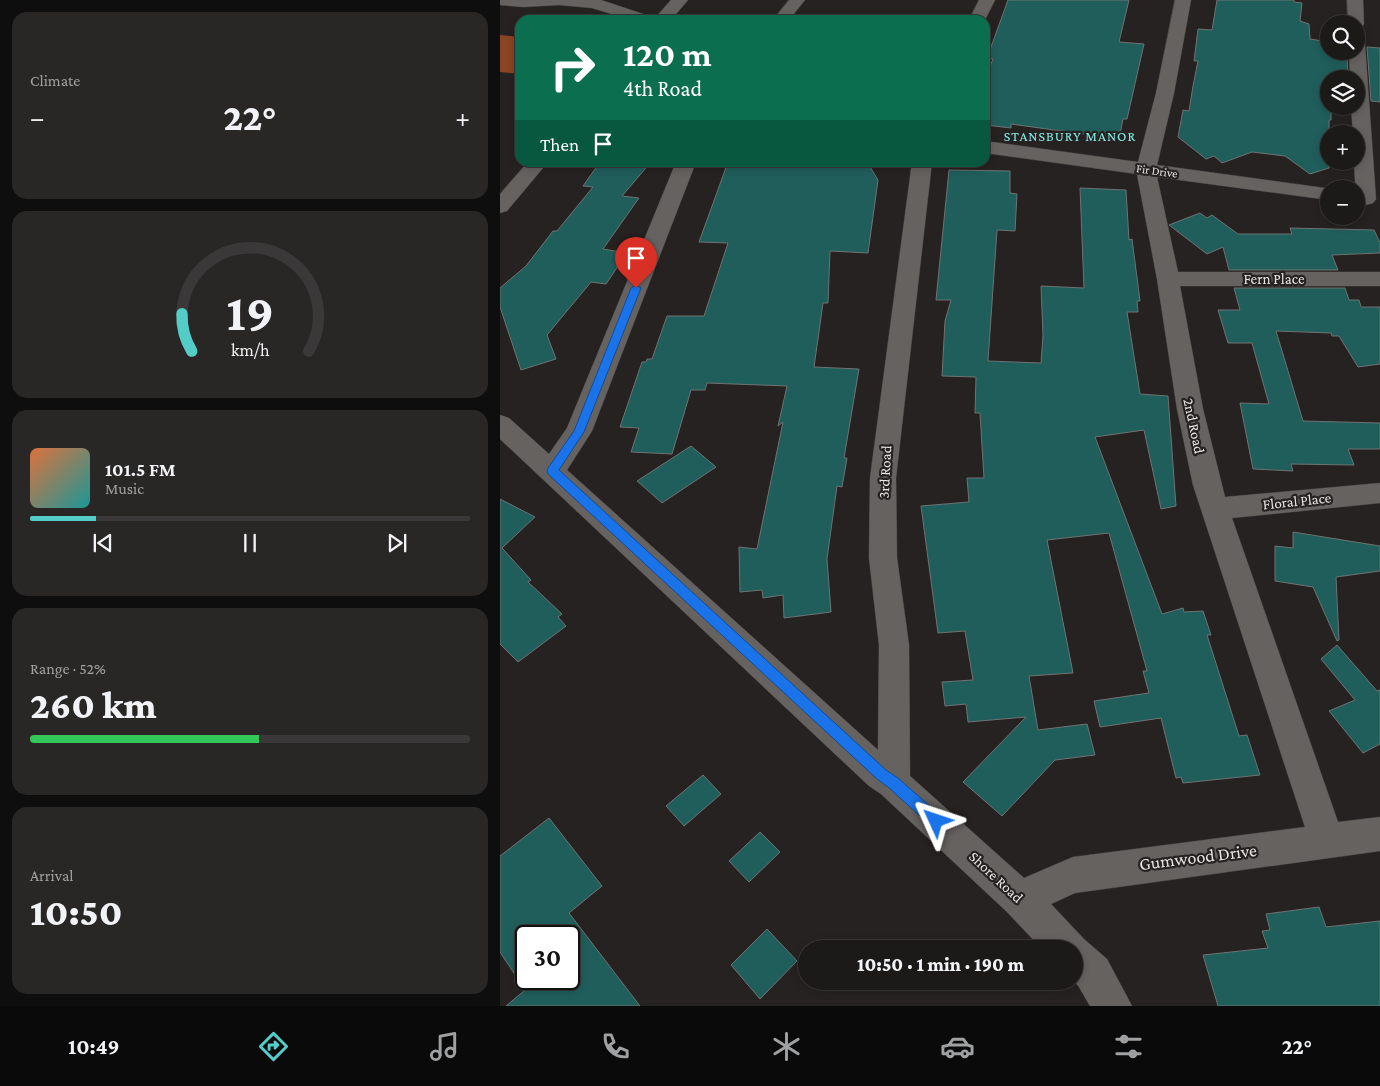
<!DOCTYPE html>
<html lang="en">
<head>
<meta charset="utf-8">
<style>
	:root { --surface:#1c1a19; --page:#292726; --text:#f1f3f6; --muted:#a0a1a2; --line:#3a3838; --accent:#54cdc8 }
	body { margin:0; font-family:"Crimson Pro",serif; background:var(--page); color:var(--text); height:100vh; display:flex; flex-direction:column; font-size:19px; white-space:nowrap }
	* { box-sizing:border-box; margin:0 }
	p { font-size:16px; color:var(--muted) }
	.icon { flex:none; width:28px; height:28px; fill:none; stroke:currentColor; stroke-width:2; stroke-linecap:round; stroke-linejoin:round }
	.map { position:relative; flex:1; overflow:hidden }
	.panel { display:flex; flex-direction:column; gap:12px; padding:12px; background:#0f0e0e; width:500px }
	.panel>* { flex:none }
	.banner { position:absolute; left:15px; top:15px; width:475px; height:152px; border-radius:15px; box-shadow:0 2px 8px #0003,0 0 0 1px var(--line); background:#0b6e4f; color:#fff; overflow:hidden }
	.fabs { position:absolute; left:820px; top:15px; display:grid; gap:10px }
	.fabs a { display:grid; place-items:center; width:45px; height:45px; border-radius:50%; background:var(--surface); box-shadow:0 2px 8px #0003,0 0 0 1px var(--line); font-size:25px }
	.speed { position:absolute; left:15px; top:925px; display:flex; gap:10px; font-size:25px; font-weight:700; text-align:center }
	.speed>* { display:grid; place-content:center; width:65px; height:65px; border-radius:50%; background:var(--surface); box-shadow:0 2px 8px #0003,0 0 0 1px var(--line); line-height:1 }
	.speed .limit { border:2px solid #111; border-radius:8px; background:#fff; color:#111 }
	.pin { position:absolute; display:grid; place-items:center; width:42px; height:42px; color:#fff; margin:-51px -21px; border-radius:50% 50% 50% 0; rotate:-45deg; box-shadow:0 0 5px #0007 }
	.pin .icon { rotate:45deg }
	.me { position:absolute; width:55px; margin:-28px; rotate:312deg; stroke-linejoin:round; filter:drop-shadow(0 0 4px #0008) }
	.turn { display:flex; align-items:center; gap:18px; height:105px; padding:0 25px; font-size:22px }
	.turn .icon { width:65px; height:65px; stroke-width:2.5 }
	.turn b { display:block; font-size:35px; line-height:42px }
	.then { display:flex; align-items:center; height:48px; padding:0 25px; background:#0003; gap:10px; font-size:19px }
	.big { font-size:38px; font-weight:800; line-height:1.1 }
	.panel .card { flex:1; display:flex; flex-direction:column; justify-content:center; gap:8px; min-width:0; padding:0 18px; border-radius:15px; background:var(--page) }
	.panel .dial { align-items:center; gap:0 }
	.dial svg { height:130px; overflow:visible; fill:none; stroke:var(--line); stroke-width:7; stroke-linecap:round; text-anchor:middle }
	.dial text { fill:var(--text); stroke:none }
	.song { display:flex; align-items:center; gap:15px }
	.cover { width:60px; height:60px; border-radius:8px; background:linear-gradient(135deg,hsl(20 70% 55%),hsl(180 70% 35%)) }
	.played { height:5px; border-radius:2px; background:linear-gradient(90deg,var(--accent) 15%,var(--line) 15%) }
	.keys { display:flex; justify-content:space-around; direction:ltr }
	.heat { display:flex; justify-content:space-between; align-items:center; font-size:28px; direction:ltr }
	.charge { height:8px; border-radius:4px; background:linear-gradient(90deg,#34c759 52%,var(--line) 0) }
	.trip { position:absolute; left:298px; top:940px; width:285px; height:50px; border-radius:25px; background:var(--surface); box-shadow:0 2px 8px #0003,0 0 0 1px var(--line); font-weight:800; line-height:50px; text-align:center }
	.tabs { display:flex; height:80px; justify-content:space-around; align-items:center; background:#0b0a0a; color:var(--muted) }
	.tabs .icon { width:35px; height:35px }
	.tabs .current { color:var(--accent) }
	.tabs b { font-size:22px; color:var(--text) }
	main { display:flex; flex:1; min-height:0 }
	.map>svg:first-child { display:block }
</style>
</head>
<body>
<main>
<section class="panel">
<div class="card"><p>Climate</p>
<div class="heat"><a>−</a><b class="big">22°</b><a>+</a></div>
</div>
<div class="card dial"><svg viewBox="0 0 100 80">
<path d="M14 69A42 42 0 1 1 86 69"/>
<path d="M14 69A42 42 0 0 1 8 46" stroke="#54cdc8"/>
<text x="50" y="56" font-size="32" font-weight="700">19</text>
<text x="50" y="72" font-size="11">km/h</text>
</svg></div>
<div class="card">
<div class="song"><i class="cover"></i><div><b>101.5 FM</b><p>Music</p></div></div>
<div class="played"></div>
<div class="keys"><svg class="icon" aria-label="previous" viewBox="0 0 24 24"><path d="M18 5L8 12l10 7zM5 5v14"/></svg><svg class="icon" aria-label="pause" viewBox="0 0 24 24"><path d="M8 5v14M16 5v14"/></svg><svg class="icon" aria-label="next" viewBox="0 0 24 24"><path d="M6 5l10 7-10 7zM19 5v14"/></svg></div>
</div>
<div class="card"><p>Range · 52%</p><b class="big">260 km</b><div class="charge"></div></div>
<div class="card"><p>Arrival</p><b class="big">10:50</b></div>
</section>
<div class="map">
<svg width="880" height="1006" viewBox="0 0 880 1006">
	<rect width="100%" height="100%" fill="#262221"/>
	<path fill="#8a4426" d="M0,35L20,37V74L0,72Z"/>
	<path fill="#205e5b" stroke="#6e7372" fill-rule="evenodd" d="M508,0H629L619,42L644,44L627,119H623L619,139L511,124V128L485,125V89L491,74H487L493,59L487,58Z
		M717,0H794V2L802,3L800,21L809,24L810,39L829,42V51H847L848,79H829V106H831V120H829V168L810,174L785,156L752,152L722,163L714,156L706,159L678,137L683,110L689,111L693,86L698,61H694L698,29L712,30Z
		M867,47L880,48V102L871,101Z
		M100,162H151L122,196L139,198L103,249L127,253L106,284L91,282L47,335L56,359L21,370L0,307V288L26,266L53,231H57L93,187L83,186Z
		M228,162H367L378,180L368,253L330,251L328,303H323L314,367L359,369L344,458H347L342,487L337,486L327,559L331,612L284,618L283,595L263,598L262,590L240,592L239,547L257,549L283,422L278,426L287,386L207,383L205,390H191L172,454L131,452L139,428L120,427L142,362H146L147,359H152L167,316H204L228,243L199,242Z
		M449,170L510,171V193L517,194L515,231L497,230L488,361L541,363L543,335L541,286L584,288L580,188L626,190L629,240L632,239L640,301H637L638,312H627L640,394L668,396L676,506L661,509L644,430L595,437L662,614L683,608L684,612L703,611L711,635H707L739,736L747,735L760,775L683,783L681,777L676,778L661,718L600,727L594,701L649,693L643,671H647L609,533L547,540L573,673L529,676L538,730L587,724L595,755L555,760L502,816L463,782L526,717L468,722L466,704L445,706L442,682L473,680L465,631L438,633L421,506L469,502L467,478H484L480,413H475L476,377L442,376L445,321L451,300H436Z
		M700,213L707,218L712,215L738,234H792L790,228L874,230L880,243V253L832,255L838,270H729L723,247L707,254L669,225Z
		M734,288H845L849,300H859L861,307H880V364L858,367L839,336H832L831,333L776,331L803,421L880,423V449H848L854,465L791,464L793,471L753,469L740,403L769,404L752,343H728L718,310H740Z
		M191,446L216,467L162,503L137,481Z
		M0,499L35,517L2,548L31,580L28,582L62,614L58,617L66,626L18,662L0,644Z
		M793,532L880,546V571L836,577L839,640L837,641L813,587L775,581V546L793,548Z
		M837,645L877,691L880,690V744L863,753L829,711L855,700L821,659Z
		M203,775L221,794L184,826L166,806Z
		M49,818L102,886L69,913L140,1006H6L25,990L0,952V856ZM26,936H69V979H26Z
		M260,832L280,852L249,882L229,861Z
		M819,907L826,927L880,921V1006H718L703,955L768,948L762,931L770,930L766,914Z
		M267,929L297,961L260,999L231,965Z"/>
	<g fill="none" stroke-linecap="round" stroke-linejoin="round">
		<g stroke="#43403f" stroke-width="1">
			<path id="minor" d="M0,0H101L155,18L171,0H188L171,20H131L92,8L59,5L23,7L0,5Z
				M289,0H305L289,20H273Z
				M479,0H495L485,20H469Z
				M675,0H691L674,93L657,165L832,189H829V200L657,177L678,272H880V286H680L703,409L725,497L880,483V503L732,518L838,822L880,817V851L575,893L551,904L584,939L607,959L632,1006H590L579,987L574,981V949H542L507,912L381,794L369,786L0,439V415L9,418L49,454L67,428L176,162H196L92,431L67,470L378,750L379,645L369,558L370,478L412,162H432L396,478L397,558L409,645L410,776L524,878L573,857L805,827L693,485L677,409L657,279L637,174L485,153V141L638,162L656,93Z
				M847,0H863L864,24L862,27L864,31L876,199L873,203L866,205L859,203L856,200L854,161H856V134H853L851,106H856V79H850L849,51H856V24H848Z
				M28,162H48L7,211L0,213V194Z"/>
		</g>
		<use href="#minor" fill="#666260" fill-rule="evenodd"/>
	</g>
	<path fill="#1a73e8" stroke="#114b97" d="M136,285L141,288L84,432L59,470L386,770L398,778L441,816L443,821L441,826L436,828L431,826L388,787L377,779L48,474L47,471L48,468L74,431L131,288Z"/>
	<g text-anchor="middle" stroke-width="4.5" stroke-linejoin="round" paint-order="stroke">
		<g font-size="12" fill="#e8e6e5" stroke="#262221">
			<text transform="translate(657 171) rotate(8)" y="4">Fir Drive</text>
		</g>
		<g font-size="14" letter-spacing="1" fill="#82ede7" stroke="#262221">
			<text x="570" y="141">STANSBURY MANOR</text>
		</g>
		<g font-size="15" fill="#e8e6e5" stroke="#262221">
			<text x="774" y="284">Fern Place</text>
			<text transform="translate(694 426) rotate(78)" y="5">2nd Road</text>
			<text transform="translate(385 472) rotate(-87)" y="5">3rd Road</text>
			<text transform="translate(797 501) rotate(-6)" y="5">Floral Place</text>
			<text transform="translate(496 877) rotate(43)" y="5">Shore Road</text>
		</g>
		<g font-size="18" fill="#e8e6e5" stroke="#262221">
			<text transform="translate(698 857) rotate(-7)" y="6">Gumwood Drive</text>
		</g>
	</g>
</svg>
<div class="fabs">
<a><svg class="icon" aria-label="search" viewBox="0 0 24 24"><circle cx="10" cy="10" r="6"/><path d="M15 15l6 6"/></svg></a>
<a><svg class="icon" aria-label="layers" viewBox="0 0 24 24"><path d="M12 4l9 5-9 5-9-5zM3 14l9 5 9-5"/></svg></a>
<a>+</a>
<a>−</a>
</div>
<div class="speed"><div class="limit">30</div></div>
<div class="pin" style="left:136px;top:288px;background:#d93025"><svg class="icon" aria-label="arrive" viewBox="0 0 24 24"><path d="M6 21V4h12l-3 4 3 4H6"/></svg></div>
<svg class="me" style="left:436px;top:821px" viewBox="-20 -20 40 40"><path d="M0-17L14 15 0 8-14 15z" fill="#1a73e8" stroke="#fff" stroke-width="4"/></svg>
<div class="trip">10:50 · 1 min · 190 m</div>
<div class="banner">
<div class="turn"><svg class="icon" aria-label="right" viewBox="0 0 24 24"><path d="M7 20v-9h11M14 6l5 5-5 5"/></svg><div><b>120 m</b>4th Road</div></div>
<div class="then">Then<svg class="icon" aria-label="arrive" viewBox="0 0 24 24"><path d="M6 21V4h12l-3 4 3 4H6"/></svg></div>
</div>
</div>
</main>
<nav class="tabs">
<b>10:49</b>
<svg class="icon current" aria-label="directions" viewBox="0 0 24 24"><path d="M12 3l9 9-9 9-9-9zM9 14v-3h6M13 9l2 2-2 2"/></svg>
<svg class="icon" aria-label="music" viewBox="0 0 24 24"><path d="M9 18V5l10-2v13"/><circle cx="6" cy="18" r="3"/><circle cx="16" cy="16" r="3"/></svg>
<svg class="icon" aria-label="phone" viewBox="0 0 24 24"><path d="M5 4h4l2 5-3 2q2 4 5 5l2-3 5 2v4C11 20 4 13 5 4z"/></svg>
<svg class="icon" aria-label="climate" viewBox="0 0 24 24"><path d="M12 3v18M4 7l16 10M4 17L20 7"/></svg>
<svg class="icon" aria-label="car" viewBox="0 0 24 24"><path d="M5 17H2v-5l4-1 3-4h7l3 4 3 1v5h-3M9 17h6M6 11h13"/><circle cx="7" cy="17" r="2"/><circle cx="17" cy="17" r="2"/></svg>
<svg class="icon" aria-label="filters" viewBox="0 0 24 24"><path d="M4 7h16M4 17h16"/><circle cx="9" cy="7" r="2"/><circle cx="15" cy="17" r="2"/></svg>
<b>22°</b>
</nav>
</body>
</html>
